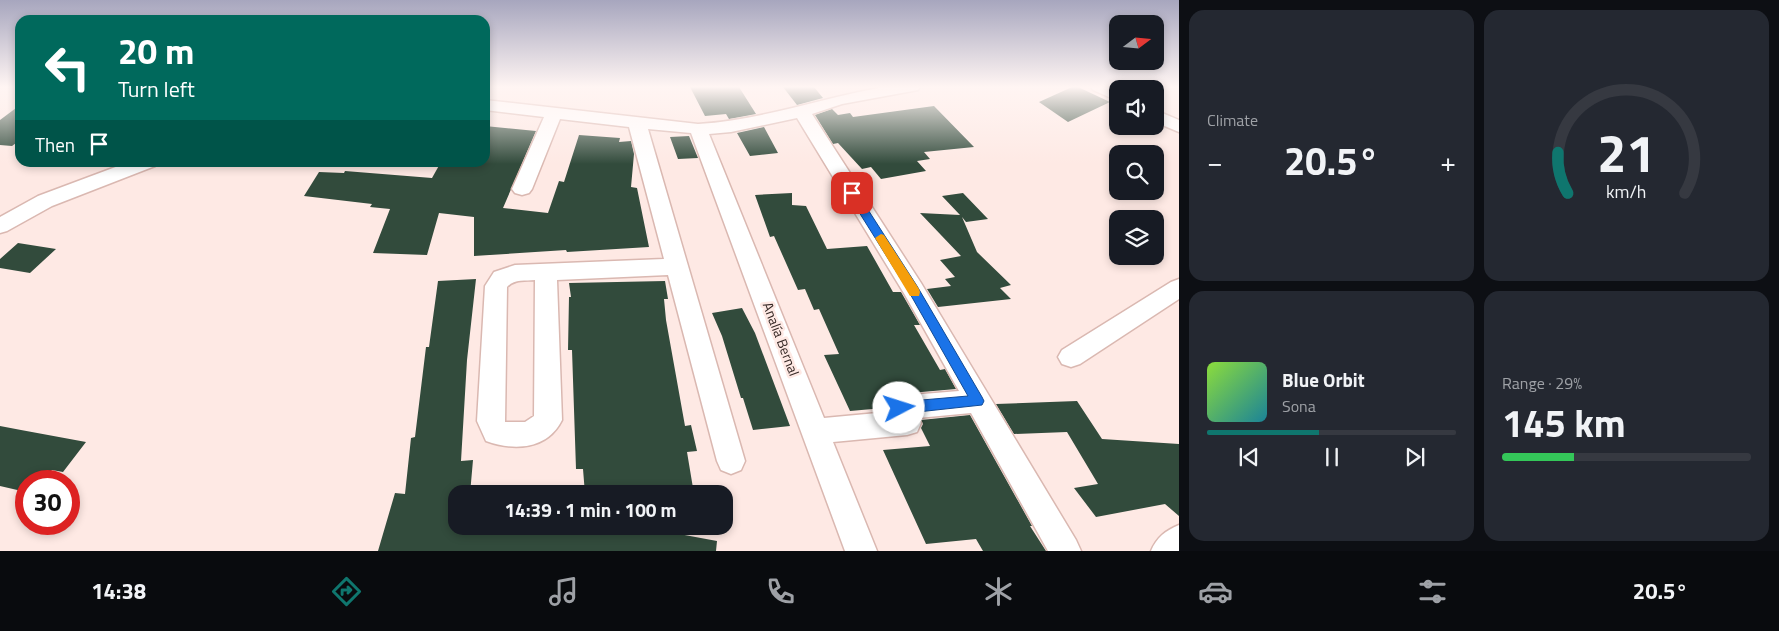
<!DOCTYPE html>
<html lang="en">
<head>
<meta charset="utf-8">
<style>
	:root { --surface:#171b24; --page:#242831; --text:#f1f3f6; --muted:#9ea1a6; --line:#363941; --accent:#0f766e }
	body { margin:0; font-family:"Titillium Web",sans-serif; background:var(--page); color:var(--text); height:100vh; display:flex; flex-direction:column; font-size:19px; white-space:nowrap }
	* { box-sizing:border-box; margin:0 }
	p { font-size:16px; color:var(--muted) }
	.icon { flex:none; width:28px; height:28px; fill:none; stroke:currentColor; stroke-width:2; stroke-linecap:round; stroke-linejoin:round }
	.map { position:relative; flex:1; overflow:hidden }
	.details { display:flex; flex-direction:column; gap:10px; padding:10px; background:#0d0f14; width:600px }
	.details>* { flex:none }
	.hud { position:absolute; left:15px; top:15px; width:475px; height:152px; border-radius:15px; box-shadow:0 2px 8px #0003; background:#00695c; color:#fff; overflow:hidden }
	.needle { width:32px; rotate:74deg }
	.fabs { position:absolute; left:1109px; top:15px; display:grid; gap:10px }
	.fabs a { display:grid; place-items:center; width:55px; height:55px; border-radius:10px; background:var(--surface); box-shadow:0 2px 8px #0003; font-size:25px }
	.speed { position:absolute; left:15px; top:470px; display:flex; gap:10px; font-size:25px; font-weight:700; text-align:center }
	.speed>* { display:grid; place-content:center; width:65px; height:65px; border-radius:50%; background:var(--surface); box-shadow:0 2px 8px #0003; line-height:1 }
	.speed .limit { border:8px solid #d22; background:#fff; color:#111 }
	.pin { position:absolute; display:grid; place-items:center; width:42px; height:42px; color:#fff; margin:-21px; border-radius:10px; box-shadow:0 2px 8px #0006 }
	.me { position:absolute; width:55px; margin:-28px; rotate:85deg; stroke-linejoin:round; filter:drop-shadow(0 0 4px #0008) }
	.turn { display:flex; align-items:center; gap:18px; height:105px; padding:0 20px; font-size:22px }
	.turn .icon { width:65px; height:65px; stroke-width:2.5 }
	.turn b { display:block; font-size:35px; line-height:42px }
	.then { display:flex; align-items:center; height:48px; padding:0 20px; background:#0003; gap:10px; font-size:19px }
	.big { font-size:38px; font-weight:700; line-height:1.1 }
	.details .tile { flex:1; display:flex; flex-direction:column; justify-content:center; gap:8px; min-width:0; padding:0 18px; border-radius:15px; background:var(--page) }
	.details .dial { align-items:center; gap:0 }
	.dial svg { height:130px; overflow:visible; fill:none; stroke:var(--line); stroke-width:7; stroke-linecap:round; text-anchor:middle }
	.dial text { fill:var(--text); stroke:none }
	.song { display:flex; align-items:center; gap:15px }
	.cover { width:60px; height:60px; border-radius:8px; background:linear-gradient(135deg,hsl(90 70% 55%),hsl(190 70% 35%)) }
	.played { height:5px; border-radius:2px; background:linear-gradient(90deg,var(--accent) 45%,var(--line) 45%) }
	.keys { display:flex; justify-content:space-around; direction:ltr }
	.heat { display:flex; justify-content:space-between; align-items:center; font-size:28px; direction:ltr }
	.charge { height:8px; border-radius:4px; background:linear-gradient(90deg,#34c759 29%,var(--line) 0) }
	.details .tiles { flex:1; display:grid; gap:10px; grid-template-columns:repeat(2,1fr) }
	.trip { position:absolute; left:448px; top:485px; width:285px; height:50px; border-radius:15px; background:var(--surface); box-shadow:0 2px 8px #0003; font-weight:700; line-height:50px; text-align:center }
	.dock { display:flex; height:80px; justify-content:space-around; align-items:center; background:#090b0e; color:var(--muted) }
	.dock .icon { width:35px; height:35px }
	.dock .current { color:var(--accent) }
	.dock b { font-size:22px; color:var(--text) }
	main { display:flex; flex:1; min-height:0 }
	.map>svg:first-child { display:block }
</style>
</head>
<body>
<main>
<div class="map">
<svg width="1179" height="551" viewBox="0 0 1179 551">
	<rect width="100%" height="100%" fill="#fee9e4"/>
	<path fill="#324b3c" d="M690,87H739L756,114L729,119L726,114L705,116Z
		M783,87H814L823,98L797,105Z
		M1072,87H1078L1110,102L1068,122L1039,102Z
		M20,105V140L12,146L0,145V120Z
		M934,106L974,147L924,152L930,159L917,161L926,171L881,179L871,167L862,169L838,143L833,144L815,115L832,109L838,115L850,113L853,117Z
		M485,126L536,131L503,208L548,213L559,181L564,182L579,135L620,138L619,142L631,141L634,154L631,187L637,188L649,247L567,252L566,250L474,256V217L439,213L427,255L373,253L390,209L370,207L372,204L304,196L319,172L344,173L345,171L432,178L441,162H485Z
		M764,127L778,153L750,156L737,133Z
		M689,136L698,158L678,159L670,137Z
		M792,193V205L806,206L827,249L867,246L893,292H901L920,325H914L940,370L945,369L956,389L899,394L888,399L884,408L850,411L824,355L839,354L819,309L814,310L805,289L798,290L774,236L770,237L755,195Z
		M963,193L988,219L966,222L962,217L977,252L1011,285L1000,288L1011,299L938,307L927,289L951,286L945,279L955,277L940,260L961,256L920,213L960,215L942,196Z
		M18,243L56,249L30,273L0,268V259Z
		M476,279L467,360L461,461L473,460L470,494H456V526H636L717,541L716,551H378L395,493L405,494L411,438L415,437L426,347H429L438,281Z
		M665,281L668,299H664L666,320L685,426L691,425L697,451L687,452L694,494H585L583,469H576L572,350H568L569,297H571L569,283Z
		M742,308L755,333L790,426L753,430L743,398H741L722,336L712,313Z
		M1077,401L1102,439L1179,444V516L1165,504L1096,517L1074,488L1098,484L1067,432L1014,434L996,404Z
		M970,415L1032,526H1030L1046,551H983L976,539L926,544L883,450L930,446L921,428L923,424L921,420Z
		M0,426L21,430L86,442L63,472L52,470L43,481H26V492L0,486Z"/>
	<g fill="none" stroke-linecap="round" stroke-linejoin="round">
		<g stroke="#dab8b1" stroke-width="3">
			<path id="street" d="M884,87H920L918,90L842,104L812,114L921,283L1076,540L1081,551H1048L971,413L918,418L921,423L917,432L907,435L833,442L877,551H845L691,133L648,129L745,461L741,470L731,474L721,470L717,461L668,275L557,280L562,420C547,450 514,451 486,441L477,421L485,286L494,272L515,265L664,259L629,127L560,119L532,189L529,193L522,195L515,193L512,189L544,117L485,110V100L698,124C762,120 821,98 884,87ZM797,118L905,295L959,391L899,396L890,400L886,408L888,412L824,418L709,134L731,132ZM535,280L534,416L525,422H505L507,287C514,279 525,281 535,280Z
				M1091,87H1112L1118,89V101L1093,90Z
				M1155,110L1179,120V132L1155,122Z
				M129,162H157L155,166L52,206L7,231L0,233V217L38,196Z
				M1179,279V299L1080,364L1071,367L1062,364L1058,357L1062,350L1171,282Z
				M1179,525V551H1151C1157,537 1165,531 1179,525Z"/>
		</g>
		<use href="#street" fill="#fff" fill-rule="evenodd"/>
	</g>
	<linearGradient id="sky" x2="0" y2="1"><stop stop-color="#a7a6be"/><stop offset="0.53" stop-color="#fff5f3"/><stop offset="1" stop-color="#fff5f3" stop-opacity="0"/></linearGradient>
	<rect width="1179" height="164" fill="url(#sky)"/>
	<path fill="#1a73e8" stroke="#114b97" d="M852,190L856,191L917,286L982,397L984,401L982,405L899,414L894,412L892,408L894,404L899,402L968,396L909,292L847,193Z"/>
	<path fill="#f59e0b" d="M881,234L884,235L919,289L920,292L919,296H910L875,238Z"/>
	<g text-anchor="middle" stroke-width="5" stroke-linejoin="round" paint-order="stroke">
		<g font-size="14" fill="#362926" stroke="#fee9e4">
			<text transform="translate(781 339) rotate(69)" y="5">Analía Bernal</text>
		</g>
	</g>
</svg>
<div class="fabs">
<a><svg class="needle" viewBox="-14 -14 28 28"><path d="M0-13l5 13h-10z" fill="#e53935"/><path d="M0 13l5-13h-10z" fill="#9ea1a6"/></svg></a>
<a><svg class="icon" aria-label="sound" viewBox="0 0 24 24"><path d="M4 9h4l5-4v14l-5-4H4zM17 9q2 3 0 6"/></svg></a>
<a><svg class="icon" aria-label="search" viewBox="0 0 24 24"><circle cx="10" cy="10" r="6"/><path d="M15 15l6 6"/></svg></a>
<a><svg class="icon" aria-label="layers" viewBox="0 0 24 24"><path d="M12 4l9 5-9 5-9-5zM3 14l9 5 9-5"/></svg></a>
</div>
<div class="speed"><div class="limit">30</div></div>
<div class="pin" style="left:852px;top:193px;background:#d93025"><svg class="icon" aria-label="arrive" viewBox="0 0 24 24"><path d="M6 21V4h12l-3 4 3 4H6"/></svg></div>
<svg class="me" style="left:899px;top:408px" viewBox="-20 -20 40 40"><circle r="19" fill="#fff"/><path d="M0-13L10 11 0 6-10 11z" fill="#1a73e8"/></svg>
<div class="trip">14:39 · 1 min · 100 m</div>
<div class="hud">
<div class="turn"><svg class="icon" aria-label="left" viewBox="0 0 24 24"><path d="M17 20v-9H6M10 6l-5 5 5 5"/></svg><div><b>20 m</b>Turn left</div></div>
<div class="then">Then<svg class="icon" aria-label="arrive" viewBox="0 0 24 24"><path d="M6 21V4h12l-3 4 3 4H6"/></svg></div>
</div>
</div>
<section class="details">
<div class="tiles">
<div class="tile"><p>Climate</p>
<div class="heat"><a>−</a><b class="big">20.5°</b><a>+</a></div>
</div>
<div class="tile dial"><svg viewBox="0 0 100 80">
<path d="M14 69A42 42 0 1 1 86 69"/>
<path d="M14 69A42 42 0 0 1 8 44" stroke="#0f766e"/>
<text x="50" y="56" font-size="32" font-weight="700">21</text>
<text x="50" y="72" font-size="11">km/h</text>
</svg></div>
<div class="tile">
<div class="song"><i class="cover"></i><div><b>Blue Orbit</b><p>Sona</p></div></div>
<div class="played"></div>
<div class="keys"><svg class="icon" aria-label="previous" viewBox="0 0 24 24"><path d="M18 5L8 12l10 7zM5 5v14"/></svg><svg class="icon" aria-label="pause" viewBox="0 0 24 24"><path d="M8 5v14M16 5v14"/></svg><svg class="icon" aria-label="next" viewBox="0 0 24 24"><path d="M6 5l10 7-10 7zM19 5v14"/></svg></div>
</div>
<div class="tile"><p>Range · 29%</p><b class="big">145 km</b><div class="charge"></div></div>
</div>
</section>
</main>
<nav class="dock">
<b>14:38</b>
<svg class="icon current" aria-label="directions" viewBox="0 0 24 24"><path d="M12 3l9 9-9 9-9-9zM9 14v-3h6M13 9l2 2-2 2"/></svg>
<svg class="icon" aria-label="music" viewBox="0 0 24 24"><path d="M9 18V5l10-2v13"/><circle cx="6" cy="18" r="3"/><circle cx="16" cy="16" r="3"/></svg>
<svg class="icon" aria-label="phone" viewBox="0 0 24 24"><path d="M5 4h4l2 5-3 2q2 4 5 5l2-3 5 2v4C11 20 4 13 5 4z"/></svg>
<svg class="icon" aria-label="climate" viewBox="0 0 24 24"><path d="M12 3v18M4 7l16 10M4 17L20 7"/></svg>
<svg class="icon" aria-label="car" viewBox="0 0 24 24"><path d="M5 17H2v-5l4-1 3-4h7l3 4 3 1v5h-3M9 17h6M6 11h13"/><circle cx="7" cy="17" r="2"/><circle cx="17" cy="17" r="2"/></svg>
<svg class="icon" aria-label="filters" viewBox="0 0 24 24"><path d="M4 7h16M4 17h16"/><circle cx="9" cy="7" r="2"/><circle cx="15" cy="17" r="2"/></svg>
<b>20.5°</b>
</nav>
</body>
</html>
